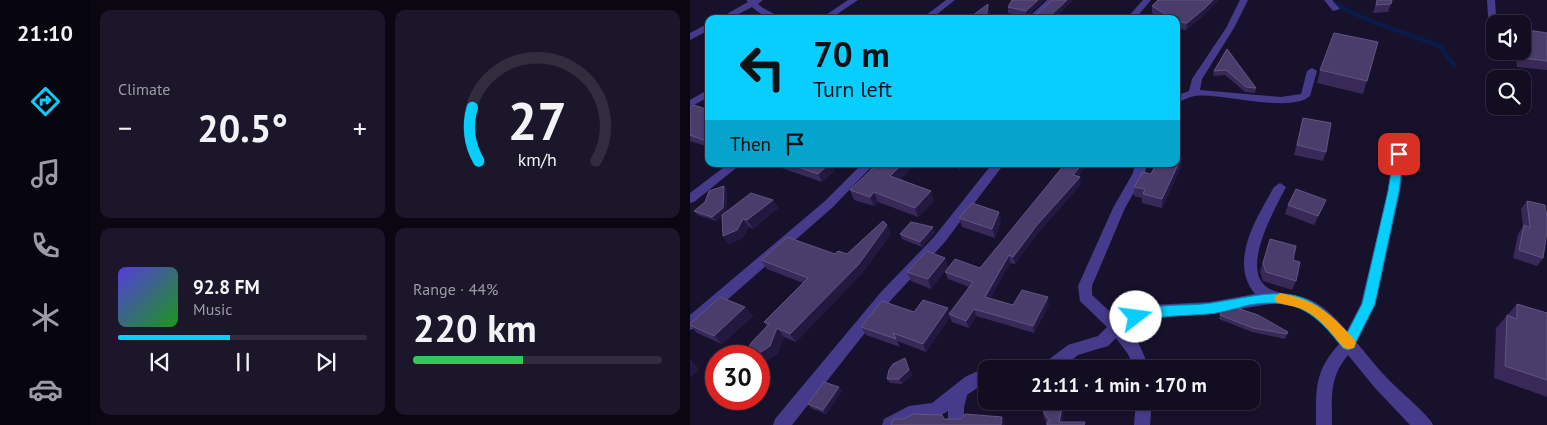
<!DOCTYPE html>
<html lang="en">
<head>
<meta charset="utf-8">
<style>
	:root { --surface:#120d21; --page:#1b162a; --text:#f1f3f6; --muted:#9c9ca5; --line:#312d3f; --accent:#07ceff }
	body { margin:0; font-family:"PT Sans",sans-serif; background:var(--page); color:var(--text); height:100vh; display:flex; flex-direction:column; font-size:19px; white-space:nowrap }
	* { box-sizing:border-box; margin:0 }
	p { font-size:16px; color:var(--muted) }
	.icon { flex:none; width:28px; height:28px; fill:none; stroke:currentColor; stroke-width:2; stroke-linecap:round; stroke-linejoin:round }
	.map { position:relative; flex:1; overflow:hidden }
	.sheet { display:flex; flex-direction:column; gap:10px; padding:10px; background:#0a0712; width:600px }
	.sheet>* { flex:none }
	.hud { position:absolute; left:15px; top:15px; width:475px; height:152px; border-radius:10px; box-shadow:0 1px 4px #0004,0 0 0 1px var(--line); background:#07ceff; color:#111; overflow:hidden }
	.buttons { position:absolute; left:796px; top:15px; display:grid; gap:10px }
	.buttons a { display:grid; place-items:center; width:45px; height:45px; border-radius:10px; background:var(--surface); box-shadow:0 1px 4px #0004,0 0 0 1px var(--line); font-size:25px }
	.speed { position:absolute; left:15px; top:345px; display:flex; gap:10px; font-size:25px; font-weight:700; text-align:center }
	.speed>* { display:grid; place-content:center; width:65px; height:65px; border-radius:50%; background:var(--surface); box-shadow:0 1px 4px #0004,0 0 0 1px var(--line); line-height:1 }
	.speed .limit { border:8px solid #d22; background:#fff; color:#111 }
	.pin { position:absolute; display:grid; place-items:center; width:42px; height:42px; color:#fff; margin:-21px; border-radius:10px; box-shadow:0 2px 8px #0006 }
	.me { position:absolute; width:55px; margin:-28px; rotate:75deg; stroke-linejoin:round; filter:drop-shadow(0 0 4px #0008) }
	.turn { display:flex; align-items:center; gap:18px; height:105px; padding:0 25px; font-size:22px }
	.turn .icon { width:65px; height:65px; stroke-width:2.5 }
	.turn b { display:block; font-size:35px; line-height:42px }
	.then { display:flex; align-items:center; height:48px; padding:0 25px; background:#0003; gap:10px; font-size:19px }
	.big { font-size:38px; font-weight:800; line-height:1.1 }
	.sheet .tile { flex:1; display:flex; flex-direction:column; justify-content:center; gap:8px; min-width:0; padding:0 18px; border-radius:10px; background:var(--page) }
	.sheet .dial { align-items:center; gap:0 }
	.dial svg { height:130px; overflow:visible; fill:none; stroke:var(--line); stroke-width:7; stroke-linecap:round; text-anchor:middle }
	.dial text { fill:var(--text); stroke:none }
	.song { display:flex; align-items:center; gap:15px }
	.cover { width:60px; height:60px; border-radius:8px; background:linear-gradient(135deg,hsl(250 70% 55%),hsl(120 70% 35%)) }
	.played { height:5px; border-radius:2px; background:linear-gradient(90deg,var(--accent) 45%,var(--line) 45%) }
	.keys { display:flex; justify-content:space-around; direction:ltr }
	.heat { display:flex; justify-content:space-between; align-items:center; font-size:28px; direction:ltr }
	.charge { height:8px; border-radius:4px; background:linear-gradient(90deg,#34c759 44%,var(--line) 0) }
	.sheet .tiles { flex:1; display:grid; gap:10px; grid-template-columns:repeat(2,1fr) }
	.trip { position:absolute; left:288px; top:360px; width:282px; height:50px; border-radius:10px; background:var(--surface); box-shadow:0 1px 4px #0004,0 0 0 1px var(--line); font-weight:800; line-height:50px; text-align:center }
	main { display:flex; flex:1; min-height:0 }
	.menu { display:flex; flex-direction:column; width:90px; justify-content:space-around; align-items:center; background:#07050d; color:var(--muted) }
	.menu .icon { width:35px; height:35px }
	.menu .current { color:var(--accent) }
	.menu b { font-size:22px; color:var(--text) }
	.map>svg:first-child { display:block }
</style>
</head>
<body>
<main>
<nav class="menu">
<b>21:10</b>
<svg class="icon current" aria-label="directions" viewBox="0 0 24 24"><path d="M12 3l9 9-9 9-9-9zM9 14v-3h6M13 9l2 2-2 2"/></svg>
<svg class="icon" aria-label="music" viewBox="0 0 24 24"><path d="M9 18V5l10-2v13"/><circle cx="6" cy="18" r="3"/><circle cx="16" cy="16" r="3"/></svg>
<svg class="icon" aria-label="phone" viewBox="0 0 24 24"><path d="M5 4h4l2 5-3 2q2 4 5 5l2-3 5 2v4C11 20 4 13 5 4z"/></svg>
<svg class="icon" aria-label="climate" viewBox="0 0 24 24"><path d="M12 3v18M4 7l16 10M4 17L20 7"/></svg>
<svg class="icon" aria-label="car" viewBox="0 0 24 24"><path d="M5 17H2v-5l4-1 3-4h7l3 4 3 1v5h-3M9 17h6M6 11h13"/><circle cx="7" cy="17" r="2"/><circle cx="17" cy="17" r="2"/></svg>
</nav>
<section class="sheet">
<div class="tiles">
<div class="tile"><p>Climate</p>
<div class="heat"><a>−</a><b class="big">20.5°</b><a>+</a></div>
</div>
<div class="tile dial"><svg viewBox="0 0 100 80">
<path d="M14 69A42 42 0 1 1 86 69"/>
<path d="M14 69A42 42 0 0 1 10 36" stroke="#07ceff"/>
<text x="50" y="56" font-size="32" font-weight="700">27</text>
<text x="50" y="72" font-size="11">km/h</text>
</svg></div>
<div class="tile">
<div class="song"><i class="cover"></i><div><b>92.8 FM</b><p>Music</p></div></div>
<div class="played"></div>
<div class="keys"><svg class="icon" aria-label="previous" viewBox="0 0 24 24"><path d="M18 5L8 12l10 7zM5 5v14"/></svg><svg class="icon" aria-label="pause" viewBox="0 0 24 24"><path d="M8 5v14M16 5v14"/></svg><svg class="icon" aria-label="next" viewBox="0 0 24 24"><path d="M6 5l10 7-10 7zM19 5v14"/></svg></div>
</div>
<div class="tile"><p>Range · 44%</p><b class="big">220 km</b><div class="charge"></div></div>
</div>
</section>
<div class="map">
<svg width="857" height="425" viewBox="0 0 857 425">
	<rect width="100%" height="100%" fill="#18112c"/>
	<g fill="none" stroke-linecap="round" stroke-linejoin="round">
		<path stroke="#0a1b4b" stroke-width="4.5" d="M637,0L680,21L750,46L764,65"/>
		<path fill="#463b8b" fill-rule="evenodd" d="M56,0H73L68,4L73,8L94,19C82,19 71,16 62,7L39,19H28L58,2Z
			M158,0H168L140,19H130Z
			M256,0H265L241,19H231Z
			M357,0H366L346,19H337Z
			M453,0H461L445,19H436Z
			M550,0H558L544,28L512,79L510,90L591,97L611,94L617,71L622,68L627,71L620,96C600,114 530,92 505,96C498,97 492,101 486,103V96L499,91L502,79L536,28Z
			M634,0H642L650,9L643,11Z
			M797,0H805L806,16L812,24H805V26L798,16Z
			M19,23V30L0,40V33Z
			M809,51H818L810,61H804L802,59Z
			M19,89V97L0,107V100Z
			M709,150L715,154L710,191L685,304L666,342C677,354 686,367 697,378C706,388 740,416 743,425H720L685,388L658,355C639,378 642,396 642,425H626C626,389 624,372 649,344L631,321L609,308L586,303L520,314L461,317L437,327L449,344L460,369H444L438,354L426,338L418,346L388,355L371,369H329L331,364L358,360L378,345L408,336L417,327L390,301L388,286L423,208L443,173L445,164H457L455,173L435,208L402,286V295L427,318L460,305L520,302L565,294C538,261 567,218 584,187L590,183L596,187C585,209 546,275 582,290C590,294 602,294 612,297C631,302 645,317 657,331L671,304L698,191L703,154Z
			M38,164H51L4,202L0,203V193Z
			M172,164H184L143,207L5,328L0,330V315L135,201Z
			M302,164H314L254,243L201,300L102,425H83L85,419L191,292L244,237Z
			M296,367L301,369H296V382L277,395L274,408V425H258V411L245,419L227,420L217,425H192L194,419L219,406L242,403L275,377Z
			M446,401H462L460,425H444Z"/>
	</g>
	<path fill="#382959" d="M354,0L336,17L318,13V7Z
		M362,0L364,19H348L347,14Z
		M687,0H702L698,12L683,13Z
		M462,6L514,15L496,30L490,29L486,27V19H472L462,13Z
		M857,35V70L827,67L825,51H832Z
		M537,49L566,88L565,93L555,92L535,75L523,76L524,71Z
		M630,70L677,81L673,94L627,83Z
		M0,108L19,110V147L0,141Z
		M613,118L636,152L633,161L604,155Z
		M491,158V167L472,208L452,203V198L444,196V187L461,174Z
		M80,164H141L144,171L132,182Z
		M178,164H222L223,166L210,179L241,191L244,201L228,217L188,202L184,206L164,200L160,190L180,171L177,165Z
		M255,164H275L270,169Z
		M398,164L388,176L391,184L348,233L325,264L320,263L300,299L323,305H359L344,333L286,316L279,328L262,322L260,317L236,352L207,341L210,347L176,335L171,327L224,312L258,308L260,313L279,287L258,279L255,272L290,268Z
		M37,191L36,212L83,200L88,208L63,229L59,227L52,238L39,244L33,236L32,216L26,221L8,215L4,211Z
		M636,200L632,209L624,225L595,214L598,205Z
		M837,201L853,258L847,266L823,258L828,234L833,227L831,209Z
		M269,218L311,221L305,238L272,227Z
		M245,232L232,247L212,239L210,234Z
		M201,234L173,272L106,342L94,337L87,354L78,360L77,326L74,322L113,283L77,269L71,260L145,254H157Z
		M580,239L603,260L606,281L602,290L573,281L570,272Z
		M255,258L258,267L241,289L221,281L217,272Z
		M827,304L857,313V397L804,378L806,328Z
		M55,307L63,316L32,344L7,333L0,325V324Z
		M530,315L598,332L595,339L562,332L529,319Z
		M217,363L222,375L212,384L200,383L197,379Z
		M152,391L136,414L121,408L118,404Z
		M372,407L373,414L372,422H395V425H357V423L354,418L353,411Z"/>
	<path fill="#231840" d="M348,0H354L336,17V11Z
		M377,0H384L364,19H359V17Z
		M523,0H529L514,15L496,30L497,23Z
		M298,4L300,12L299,19H296Z
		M491,158V167L472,208V199Z
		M139,164H141L144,171L132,182L128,174Z
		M212,164H222L223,166L204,185L200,176Z
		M269,164H275L270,169Z
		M392,164H398L384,182L383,175Z
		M390,177L391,184L348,233L325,264L323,257L347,225Z
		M34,186L37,191L36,213L26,221L22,217Z
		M241,191L244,201L228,217L225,208Z
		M184,192L188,202L184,206L180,197Z
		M83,200L88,208L63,229L57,220Z
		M309,212L311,221L305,238L302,229Z
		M53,219L59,227L52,238L39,244L33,236Z
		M197,225L201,234L173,272L106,342L100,334Z
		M243,227L245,232L232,247L230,242Z
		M319,255L320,263L297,304L295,297Z
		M255,258L258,267L241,289L238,279Z
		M358,297L359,305L344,333L343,326Z
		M55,307L63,316L32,344L24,336Z
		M258,308L261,315L259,314L260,317L236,352L233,344Z
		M284,309L286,316L279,328L276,321Z
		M87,328L94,337L87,354L78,360L69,362V356H53Z
		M215,358L222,375L212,384L209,379Z
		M1,360L9,369L0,378V361Z
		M149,387L152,391L136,414L133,410Z
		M372,407L373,414L371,425L369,422Z
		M312,417L315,425H311Z"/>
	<path fill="#4a3c6b" stroke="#625582" d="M322,0H348L336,11L318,7Z
		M362,0H377L359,17L347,14Z
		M468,0H523L515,8L497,23L490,22L486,20V19H484L462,6Z
		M687,0H702L701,4L686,5Z
		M298,4L296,19H278Z
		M832,29L857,33V61L832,58L831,51H832Z
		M644,33L688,42L677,81L630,70Z
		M537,49L566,88L556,87L536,70L524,71Z
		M4,105L19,110V139L16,141L0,135V108Z
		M613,118L641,123L636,152L607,145Z
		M486,156L491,158L472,199L453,194L455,189L444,187L453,172L461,174L466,164H486Z
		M100,164H139L128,174Z
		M178,164H212L200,176L241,191L225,208L184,192L180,197L160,190L184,167L177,165Z
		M375,164H392L383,175L390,177L347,225L323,257L319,255L295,297L323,305L332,290L358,297L343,326L284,309L276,321L259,314L283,282L255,272L265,259L290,268Z
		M34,186L33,208L22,217L4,211L15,202L19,191Z
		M606,189L636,200L628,216L598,205Z
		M61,193L83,200L57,220L53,219L47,230L33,236L32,215Z
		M837,201L855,205L857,216V232L853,258L829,250L834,225L840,228Z
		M282,203L309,212L302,229L269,218Z
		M193,221L197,225L169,264L100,334L87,328L80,346L71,352L52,356L62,342L79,324L74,322L118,278L71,260L97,237L145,254L148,251L157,254Z
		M221,222L243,227L230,242L210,234Z
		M580,239L606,246L603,260L610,262L606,281L576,272L573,263Z
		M237,251L255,258L238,279L217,272Z
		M30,297L55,307L24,336L0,325V324Z
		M233,300L258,308L233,344L203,333L206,339L171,327L192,301L224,312Z
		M827,304L857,313V380L815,366L817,315L827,319Z
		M544,307L568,315L598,332L597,334L563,328L530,315L532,309Z
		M215,358L219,370L209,379H197L199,370L203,364Z
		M380,366H386L388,369H375Z
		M134,382L149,387L133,410L118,404Z
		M357,401H370L372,407L369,422H395L394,425H357V422H360L353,411V405Z
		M223,414L252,415L254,419H271L275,414L312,417L311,425H201L203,419H213Z"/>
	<path fill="#07ceff" stroke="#0586a6" d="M709,150L714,154L709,191L685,304L663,348L658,350L653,348C625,313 608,297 559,305C546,308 532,313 518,314C493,316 470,315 446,323L441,321L439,317L441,313C469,302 493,307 521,303C583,294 610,278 657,333L672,304L698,191L704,154Z"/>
	<path fill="#f59e0b" d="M590,293C627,301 639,312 664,339L666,343L664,348L659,349L654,348C641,333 629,315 609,308C601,305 593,305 586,302L584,298Z"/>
</svg>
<div class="buttons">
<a><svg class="icon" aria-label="sound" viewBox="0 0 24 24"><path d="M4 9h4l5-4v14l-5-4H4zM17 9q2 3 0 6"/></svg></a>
<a><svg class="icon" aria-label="search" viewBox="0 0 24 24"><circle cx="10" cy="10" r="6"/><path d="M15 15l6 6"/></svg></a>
</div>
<div class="speed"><div class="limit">30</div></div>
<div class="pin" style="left:709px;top:154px;background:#d93025"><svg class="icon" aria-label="arrive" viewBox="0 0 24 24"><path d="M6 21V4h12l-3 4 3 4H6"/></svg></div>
<svg class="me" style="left:446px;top:317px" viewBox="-20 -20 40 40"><circle r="19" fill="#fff"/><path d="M0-13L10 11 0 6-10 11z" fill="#07ceff"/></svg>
<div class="trip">21:11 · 1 min · 170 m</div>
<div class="hud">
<div class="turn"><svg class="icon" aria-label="left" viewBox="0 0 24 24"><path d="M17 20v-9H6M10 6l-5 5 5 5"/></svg><div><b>70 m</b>Turn left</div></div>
<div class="then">Then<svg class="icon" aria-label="arrive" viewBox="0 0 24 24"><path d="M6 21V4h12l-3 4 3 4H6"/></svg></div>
</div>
</div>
</main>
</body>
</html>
